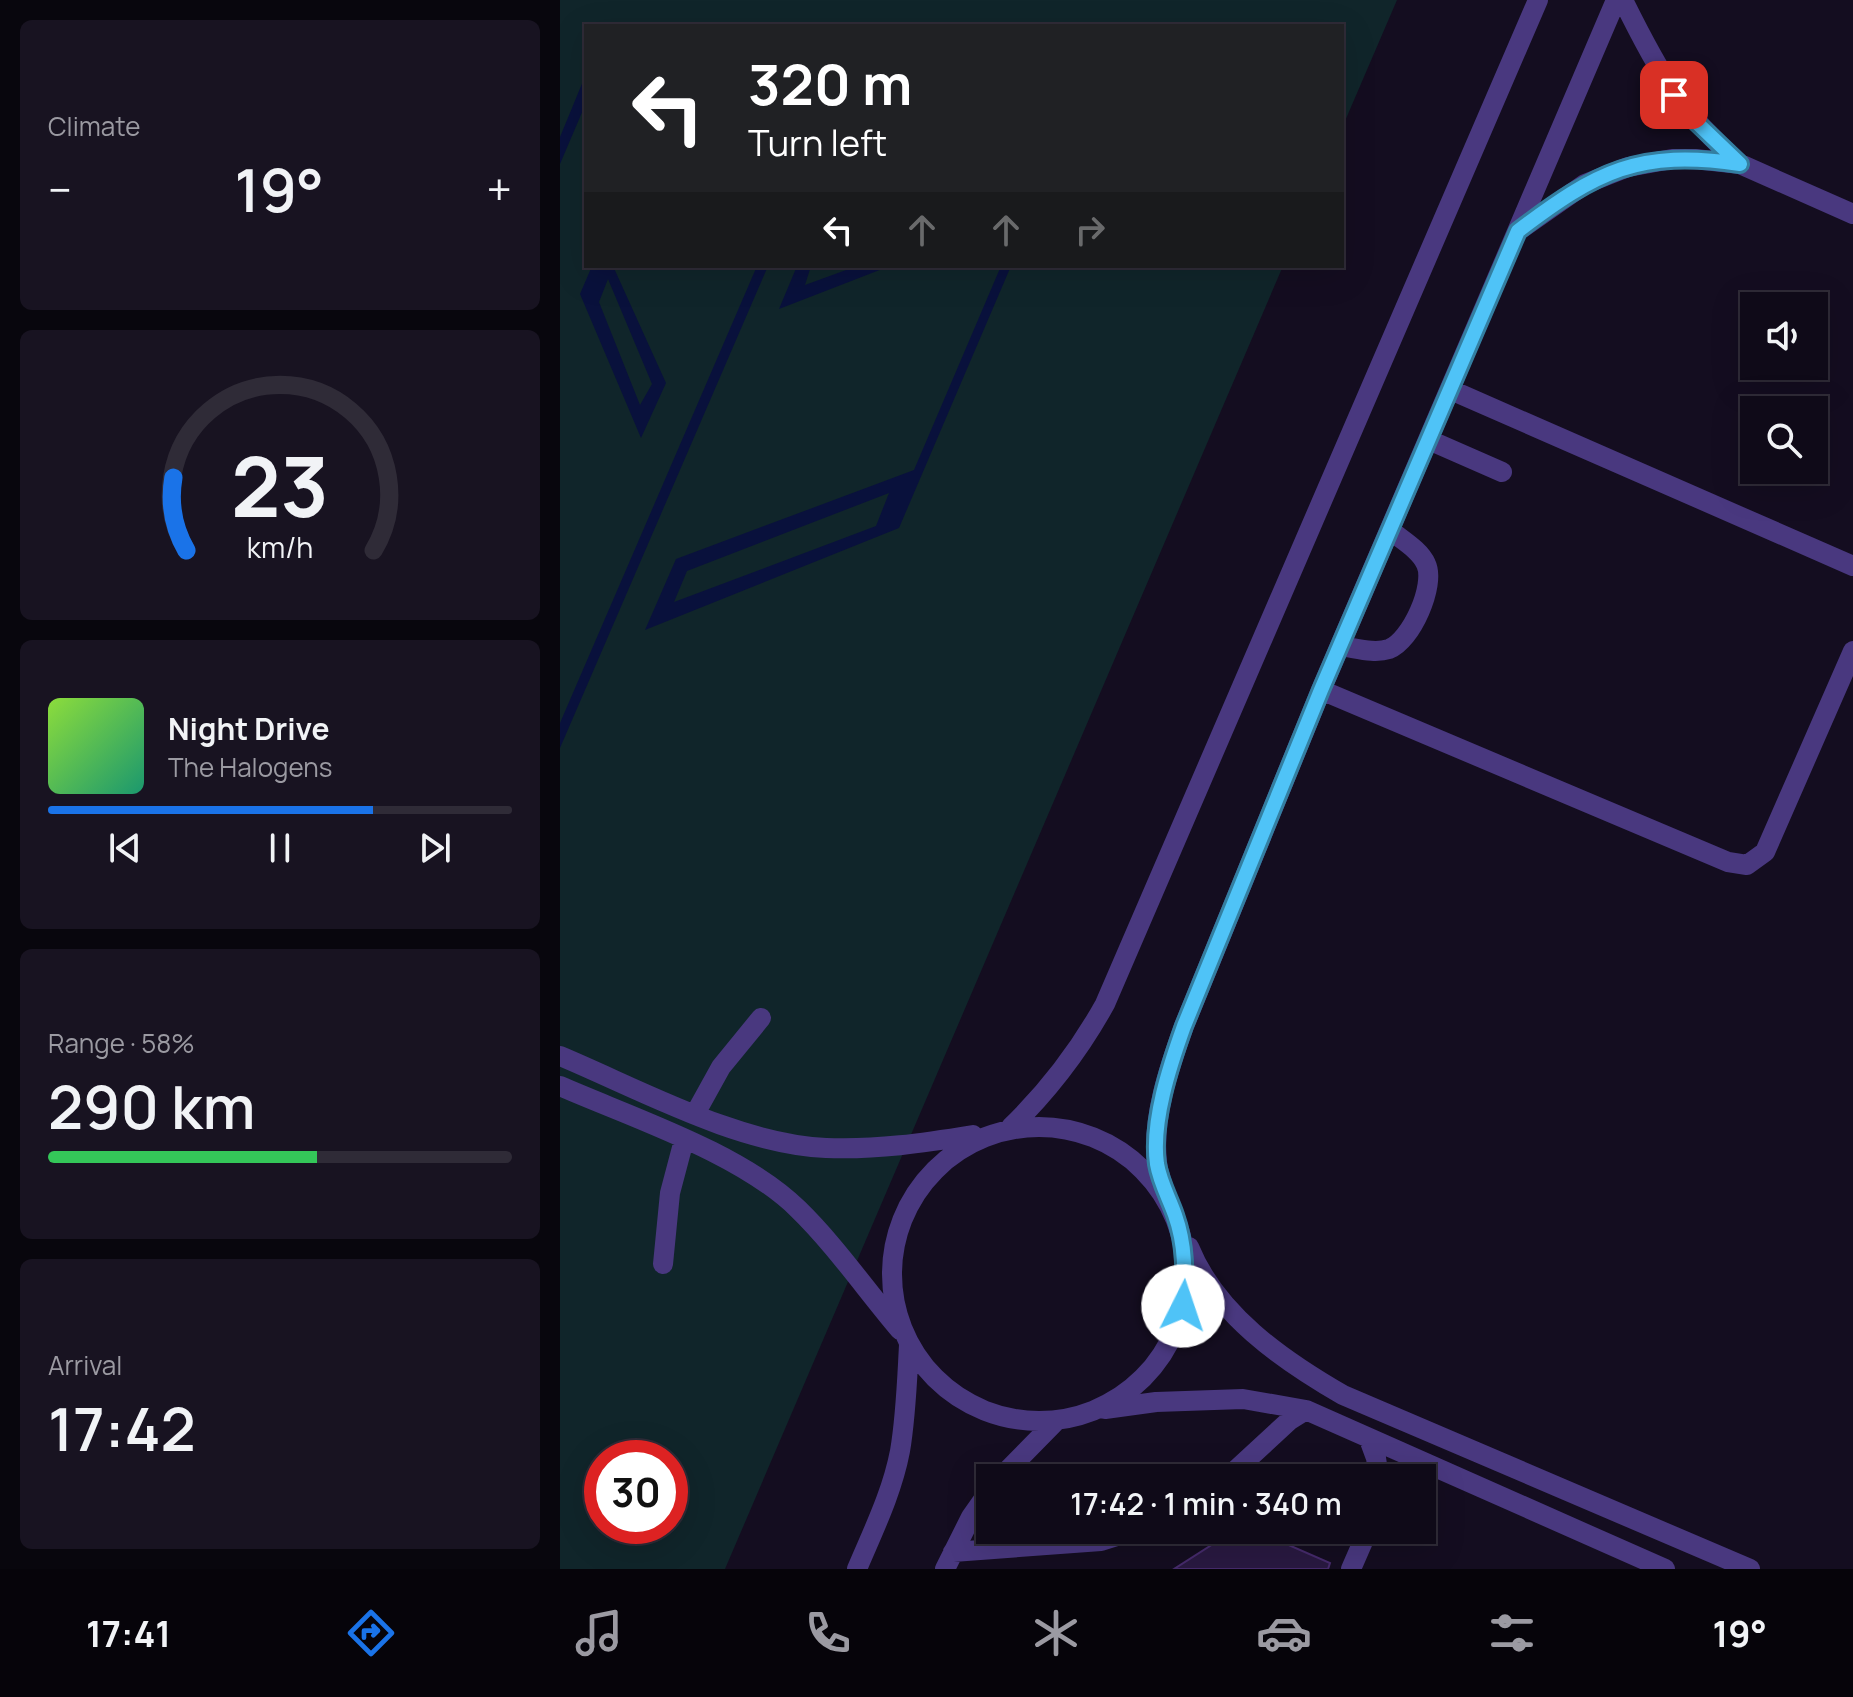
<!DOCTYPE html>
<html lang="en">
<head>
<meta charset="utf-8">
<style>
	:root { --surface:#0f0a18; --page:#181321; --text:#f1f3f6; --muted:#9b9aa2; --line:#2f2b37; --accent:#1a73e8 }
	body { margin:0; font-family:Manrope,sans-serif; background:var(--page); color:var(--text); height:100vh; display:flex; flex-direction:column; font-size:30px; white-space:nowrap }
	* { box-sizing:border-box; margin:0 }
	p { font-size:26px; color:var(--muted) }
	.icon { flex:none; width:44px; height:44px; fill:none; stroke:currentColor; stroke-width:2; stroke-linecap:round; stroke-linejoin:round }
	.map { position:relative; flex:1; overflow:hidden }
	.sheet { display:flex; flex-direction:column; gap:20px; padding:20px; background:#08060d; width:560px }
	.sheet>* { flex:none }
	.guide { position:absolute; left:24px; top:24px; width:760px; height:244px; border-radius:0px; box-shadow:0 8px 32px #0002,0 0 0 2px var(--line); background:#202124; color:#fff; overflow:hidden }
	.controls { position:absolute; left:1180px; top:292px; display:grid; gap:16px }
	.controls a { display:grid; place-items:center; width:88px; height:88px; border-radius:0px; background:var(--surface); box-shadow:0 8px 32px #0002,0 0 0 2px var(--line); font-size:40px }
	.speed { position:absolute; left:24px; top:1440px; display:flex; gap:16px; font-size:40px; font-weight:700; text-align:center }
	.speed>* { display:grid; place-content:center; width:104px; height:104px; border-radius:50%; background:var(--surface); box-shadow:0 8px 32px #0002,0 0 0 2px var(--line); line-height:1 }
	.speed .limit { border:12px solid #d22; background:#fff; color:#111 }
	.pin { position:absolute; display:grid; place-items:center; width:68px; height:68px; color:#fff; margin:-34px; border-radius:16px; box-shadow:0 4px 12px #0006 }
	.me { position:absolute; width:88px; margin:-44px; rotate:4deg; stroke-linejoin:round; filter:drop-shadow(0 0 6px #0008) }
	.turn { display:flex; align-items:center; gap:28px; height:168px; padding:0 32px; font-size:36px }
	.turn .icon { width:104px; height:104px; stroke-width:2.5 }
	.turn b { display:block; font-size:56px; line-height:68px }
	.lanes { display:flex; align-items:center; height:76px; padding:0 32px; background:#0003; justify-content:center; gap:40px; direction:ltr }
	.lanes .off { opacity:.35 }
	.big { font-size:60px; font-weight:600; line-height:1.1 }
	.sheet .card { flex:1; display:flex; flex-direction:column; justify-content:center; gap:12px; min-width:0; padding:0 28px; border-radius:12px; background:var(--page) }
	.sheet .dial { align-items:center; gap:0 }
	.dial svg { height:208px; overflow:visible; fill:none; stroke:var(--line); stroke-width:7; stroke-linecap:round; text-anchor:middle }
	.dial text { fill:var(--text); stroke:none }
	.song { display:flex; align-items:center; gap:24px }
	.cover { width:96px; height:96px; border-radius:12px; background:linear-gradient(135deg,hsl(90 70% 55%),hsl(160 70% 35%)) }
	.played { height:8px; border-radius:4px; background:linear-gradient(90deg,var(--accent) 70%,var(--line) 70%) }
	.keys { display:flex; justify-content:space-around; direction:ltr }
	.heat { display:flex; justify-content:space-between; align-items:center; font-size:44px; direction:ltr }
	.charge { height:12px; border-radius:6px; background:linear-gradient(90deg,#34c759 58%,var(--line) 0) }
	.trip { position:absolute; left:416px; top:1464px; width:460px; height:80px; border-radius:0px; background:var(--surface); box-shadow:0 8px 32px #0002,0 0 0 2px var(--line); font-weight:600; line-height:80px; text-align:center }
	.tab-bar { display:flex; height:128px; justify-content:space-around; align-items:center; background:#06040a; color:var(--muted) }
	.tab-bar .icon { width:56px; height:56px }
	.tab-bar .current { color:var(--accent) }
	.tab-bar b { font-size:36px; color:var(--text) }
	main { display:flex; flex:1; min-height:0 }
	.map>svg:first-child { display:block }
</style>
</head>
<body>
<main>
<section class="sheet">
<div class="card"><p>Climate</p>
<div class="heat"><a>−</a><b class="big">19°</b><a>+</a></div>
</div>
<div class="card dial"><svg viewBox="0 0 100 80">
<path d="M14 69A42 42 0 1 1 86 69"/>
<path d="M14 69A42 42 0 0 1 9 41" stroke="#1a73e8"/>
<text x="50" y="56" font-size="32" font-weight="700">23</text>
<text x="50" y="72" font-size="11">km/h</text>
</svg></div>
<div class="card">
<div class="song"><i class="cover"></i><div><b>Night Drive</b><p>The Halogens</p></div></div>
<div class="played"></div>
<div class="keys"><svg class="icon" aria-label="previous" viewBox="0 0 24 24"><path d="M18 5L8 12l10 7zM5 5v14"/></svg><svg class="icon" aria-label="pause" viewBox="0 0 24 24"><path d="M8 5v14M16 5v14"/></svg><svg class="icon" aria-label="next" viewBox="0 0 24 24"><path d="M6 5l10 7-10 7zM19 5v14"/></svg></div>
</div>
<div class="card"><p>Range · 58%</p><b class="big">290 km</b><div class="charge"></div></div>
<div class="card"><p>Arrival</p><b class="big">17:42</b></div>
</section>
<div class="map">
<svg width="1293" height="1569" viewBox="0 0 1293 1569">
	<rect width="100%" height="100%" fill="#140d20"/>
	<path fill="#10252a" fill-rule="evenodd" d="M0,0H837L782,128V26H26V266H723L165,1569H0ZM42,1458H110V1526H42Z"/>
	<path fill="#09113c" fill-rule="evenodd" d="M26,74V103L0,164V137Z
		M32,266H53L106,383L81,438L20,294ZM48,279L92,384L80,405L39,302Z
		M197,266H208L0,748V723Z
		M237,266H251L245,285L297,266H330L219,309Z
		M441,266H451L339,528L85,630L116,559L354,470ZM329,493L316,526L114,602L127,571Z"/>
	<path fill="#291941" stroke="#462b6c" stroke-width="2" d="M675,1530H694L770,1563L768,1569H614Z"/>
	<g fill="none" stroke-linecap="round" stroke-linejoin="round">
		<path stroke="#49387f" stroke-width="20" d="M1063,0C1097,69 1121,113 1180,164
			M958,231L1025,184L1068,167L1112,159H1135L1180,164L1293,214
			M891,390L1293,566
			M869,440L942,472
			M780,646C796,648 814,654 829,649C851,641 876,585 866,564C860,550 842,540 830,530
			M761,690L1168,862L1187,865L1205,852L1293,651
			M0,1056C81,1090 178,1144 266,1148C316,1150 364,1143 413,1135
			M0,1086C73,1118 181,1153 238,1209C275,1245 306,1290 340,1330
			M135,1114L161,1067L201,1018
			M332 1274a147 147 0 1 1 294 0a147 147 0 1 1-294 0Z
			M451,1127C489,1090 519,1051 545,1004L978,0
			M607,1199C604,1187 598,1174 597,1162C592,1117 609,1068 624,1026L761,690L1056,0
			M629,1247C656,1314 722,1360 783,1395L1190,1569
			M103,1264L110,1193L124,1140
			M545,1409L596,1402L683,1399L746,1410L1105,1569
			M809,1439L816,1458L819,1478
			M440,1478L496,1421
			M667,1478L730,1420L746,1410
			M393,1552L541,1541L576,1530
			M297,1569C313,1531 332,1493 340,1451C346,1416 347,1381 349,1345
			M385,1569L411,1517L430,1490
			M791,1569L808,1530"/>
	</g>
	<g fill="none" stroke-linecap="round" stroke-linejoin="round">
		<g stroke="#337fa1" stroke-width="20">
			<path id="route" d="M623,1306C625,1274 626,1246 615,1215C609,1198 600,1182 597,1164C591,1122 610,1065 624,1026L761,690L958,231C1037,171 1079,149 1180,164L1134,120L1114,95"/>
		</g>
		<use href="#route" stroke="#4fc3f7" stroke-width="14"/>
	</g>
</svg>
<div class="controls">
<a><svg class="icon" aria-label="sound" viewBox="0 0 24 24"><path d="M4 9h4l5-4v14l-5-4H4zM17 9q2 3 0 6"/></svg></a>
<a><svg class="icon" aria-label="search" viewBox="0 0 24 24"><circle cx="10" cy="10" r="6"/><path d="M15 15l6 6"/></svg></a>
</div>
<div class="speed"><div class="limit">30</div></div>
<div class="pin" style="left:1114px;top:95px;background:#d93025"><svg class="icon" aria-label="arrive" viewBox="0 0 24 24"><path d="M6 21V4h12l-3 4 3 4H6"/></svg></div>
<svg class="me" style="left:623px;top:1306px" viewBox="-20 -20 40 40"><circle r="19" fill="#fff"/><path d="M0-13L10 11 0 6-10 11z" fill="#4fc3f7"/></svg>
<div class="trip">17:42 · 1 min · 340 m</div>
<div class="guide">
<div class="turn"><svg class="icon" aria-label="left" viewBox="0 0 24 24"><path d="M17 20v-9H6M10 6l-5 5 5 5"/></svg><div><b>320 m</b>Turn left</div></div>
<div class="lanes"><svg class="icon" aria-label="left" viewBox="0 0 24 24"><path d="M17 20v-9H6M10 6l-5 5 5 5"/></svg><svg class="icon off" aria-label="ahead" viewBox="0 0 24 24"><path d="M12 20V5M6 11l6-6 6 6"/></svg><svg class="icon off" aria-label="ahead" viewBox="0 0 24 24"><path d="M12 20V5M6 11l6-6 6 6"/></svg><svg class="icon off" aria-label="right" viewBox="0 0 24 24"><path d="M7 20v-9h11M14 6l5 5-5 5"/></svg></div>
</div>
</div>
</main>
<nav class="tab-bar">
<b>17:41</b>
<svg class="icon current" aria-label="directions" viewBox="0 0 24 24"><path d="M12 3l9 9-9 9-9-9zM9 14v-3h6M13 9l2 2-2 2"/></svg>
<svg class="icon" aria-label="music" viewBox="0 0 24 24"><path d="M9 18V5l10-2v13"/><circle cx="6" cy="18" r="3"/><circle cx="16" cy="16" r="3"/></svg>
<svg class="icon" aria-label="phone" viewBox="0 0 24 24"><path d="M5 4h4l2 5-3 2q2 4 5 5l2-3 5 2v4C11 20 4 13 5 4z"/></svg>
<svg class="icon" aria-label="climate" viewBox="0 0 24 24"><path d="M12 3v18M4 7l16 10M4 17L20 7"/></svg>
<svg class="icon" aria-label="car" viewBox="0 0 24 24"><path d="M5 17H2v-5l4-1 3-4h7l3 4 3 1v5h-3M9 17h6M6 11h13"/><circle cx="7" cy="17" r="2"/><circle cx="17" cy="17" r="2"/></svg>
<svg class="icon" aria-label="filters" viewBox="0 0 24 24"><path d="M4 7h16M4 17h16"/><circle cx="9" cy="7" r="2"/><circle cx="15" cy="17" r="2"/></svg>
<b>19°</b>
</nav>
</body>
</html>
